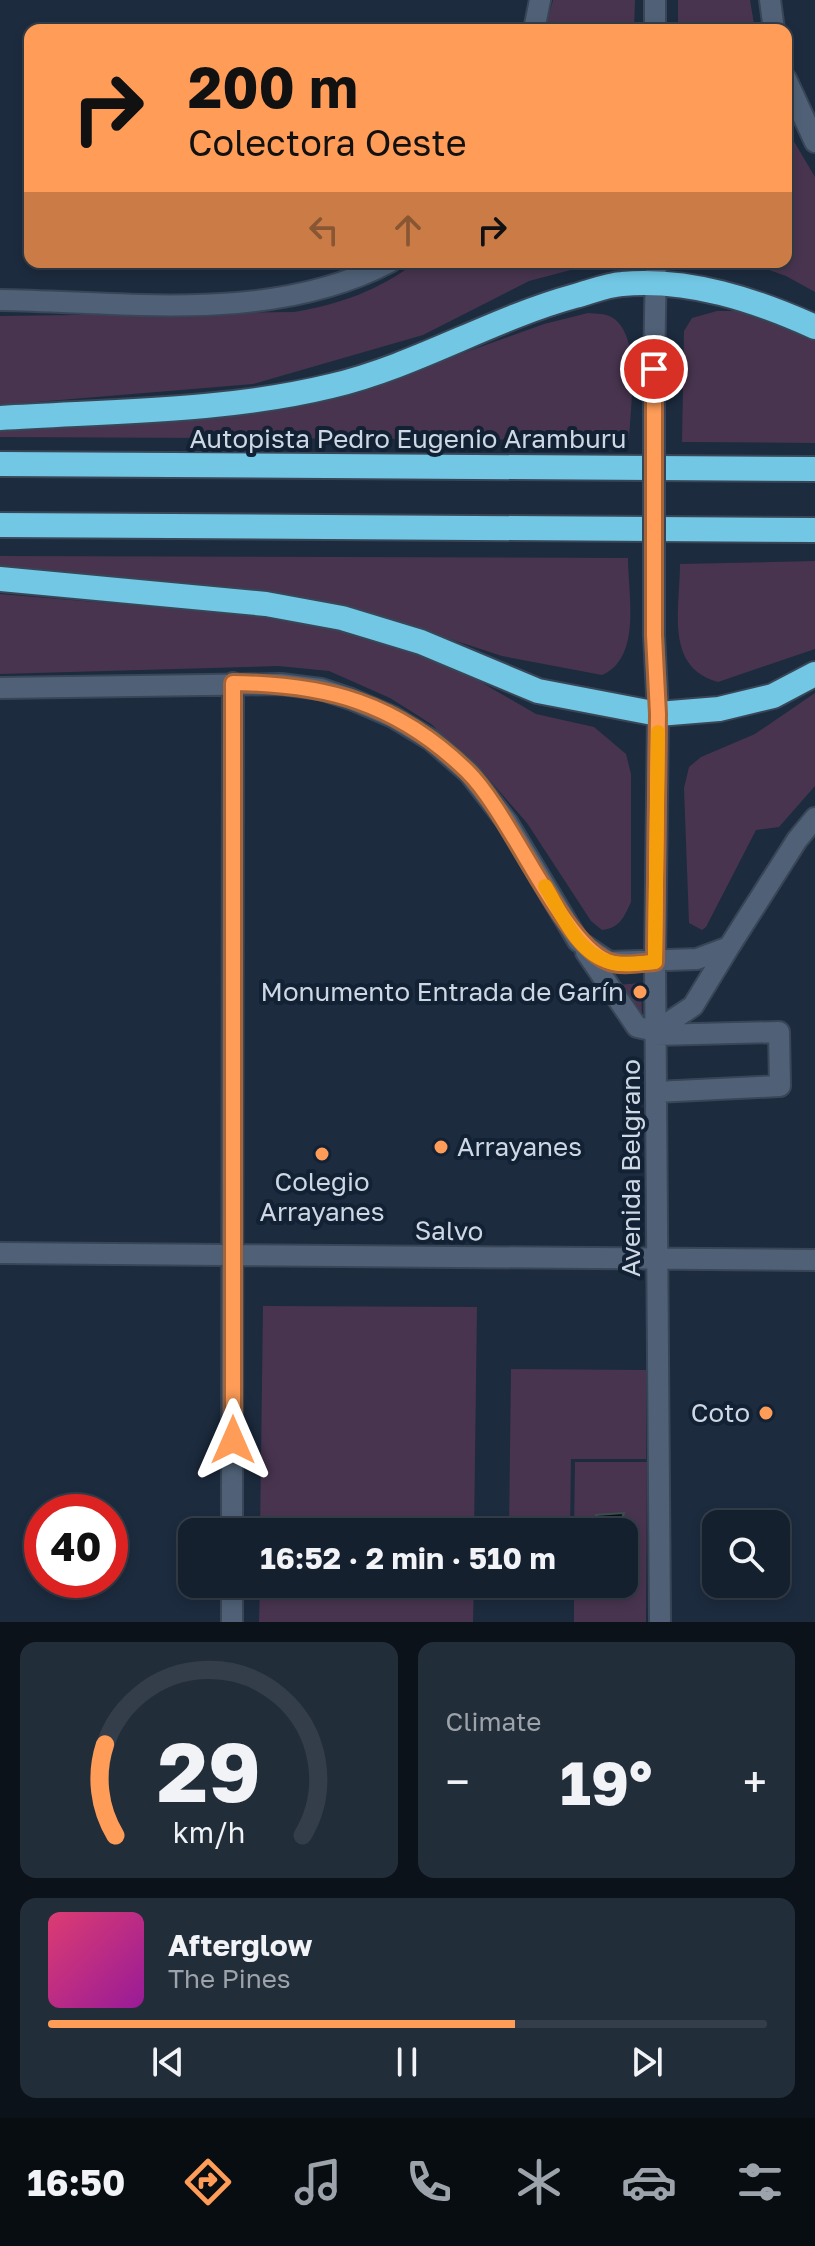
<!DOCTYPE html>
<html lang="en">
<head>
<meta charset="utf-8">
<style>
	:root { --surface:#15202e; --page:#222d3a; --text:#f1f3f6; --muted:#9da3aa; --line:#343e4a; --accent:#fe9c58 }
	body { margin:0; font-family:"Golos Text",sans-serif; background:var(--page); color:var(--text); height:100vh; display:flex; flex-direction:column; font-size:30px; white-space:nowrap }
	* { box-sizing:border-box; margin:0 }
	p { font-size:26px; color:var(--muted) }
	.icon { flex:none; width:44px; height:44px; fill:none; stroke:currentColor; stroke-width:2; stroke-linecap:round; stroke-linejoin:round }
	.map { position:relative; height:1622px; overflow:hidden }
	.details { display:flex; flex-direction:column; gap:20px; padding:20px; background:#0c1219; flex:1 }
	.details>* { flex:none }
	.hud { position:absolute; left:24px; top:24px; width:768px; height:244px; border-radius:16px; box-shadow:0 4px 12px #0003,0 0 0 2px var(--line); background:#fe9c58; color:#111; overflow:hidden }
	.buttons { position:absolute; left:702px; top:1510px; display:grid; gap:16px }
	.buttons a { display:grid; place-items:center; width:88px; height:88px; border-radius:16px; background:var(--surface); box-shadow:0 4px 12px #0003,0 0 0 2px var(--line); font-size:40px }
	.speed { position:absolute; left:24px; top:1494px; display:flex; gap:16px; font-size:40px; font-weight:700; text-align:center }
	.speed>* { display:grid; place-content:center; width:104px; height:104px; border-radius:50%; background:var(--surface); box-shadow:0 4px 12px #0003,0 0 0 2px var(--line); line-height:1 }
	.speed .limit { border:12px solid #d22; background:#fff; color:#111 }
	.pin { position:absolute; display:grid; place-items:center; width:68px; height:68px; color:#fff; margin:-34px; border:4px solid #fff; border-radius:50%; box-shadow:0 2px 8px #0007 }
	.me { position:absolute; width:88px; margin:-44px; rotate:0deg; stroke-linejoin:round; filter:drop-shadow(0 0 6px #0008) }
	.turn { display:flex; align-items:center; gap:28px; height:168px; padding:0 32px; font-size:36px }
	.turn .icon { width:104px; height:104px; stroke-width:2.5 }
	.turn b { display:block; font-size:56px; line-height:68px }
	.lanes { display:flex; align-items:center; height:76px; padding:0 32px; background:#0003; justify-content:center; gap:40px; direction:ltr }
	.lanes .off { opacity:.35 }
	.big { font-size:60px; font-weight:700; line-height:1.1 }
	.details .tile { flex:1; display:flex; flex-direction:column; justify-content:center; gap:12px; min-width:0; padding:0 28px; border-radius:16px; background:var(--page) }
	.details .dial { align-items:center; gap:0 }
	.dial svg { height:208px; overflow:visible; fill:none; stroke:var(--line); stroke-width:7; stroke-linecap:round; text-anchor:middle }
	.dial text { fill:var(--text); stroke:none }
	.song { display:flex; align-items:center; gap:24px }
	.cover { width:96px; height:96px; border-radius:12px; background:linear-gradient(135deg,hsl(340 70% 55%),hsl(300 70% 35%)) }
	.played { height:8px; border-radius:4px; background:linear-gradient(90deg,var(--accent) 65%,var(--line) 65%) }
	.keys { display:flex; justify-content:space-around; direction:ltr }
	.heat { display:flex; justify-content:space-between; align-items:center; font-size:44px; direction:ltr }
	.details .tiles { flex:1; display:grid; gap:20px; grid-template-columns:1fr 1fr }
	.tile:last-child { grid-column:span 2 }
	.trip { position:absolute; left:178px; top:1518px; width:460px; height:80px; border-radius:16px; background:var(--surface); box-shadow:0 4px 12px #0003,0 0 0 2px var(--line); font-weight:700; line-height:80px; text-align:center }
	.menu { display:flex; height:128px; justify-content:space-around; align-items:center; background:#080d12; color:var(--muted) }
	.menu .icon { width:56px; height:56px }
	.menu .selected { color:var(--accent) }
	.menu b { font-size:36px; color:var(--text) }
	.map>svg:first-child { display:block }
</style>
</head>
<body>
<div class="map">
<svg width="815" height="1622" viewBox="0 0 815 1622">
	<rect width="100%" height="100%" fill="#1c2b3e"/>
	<path fill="#48344f" d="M553,0H635L634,30H545Z
		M678,0H750L755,30H678Z
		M786,128L815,177V292L786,276L746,262H786Z
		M416,262H601L529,281L423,335L253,384L0,405V316L294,312C340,304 378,291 416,262Z
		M717,311H737L815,340V443L682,442L684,331L692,318Z
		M588,313C596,314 606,313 613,318C642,337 630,409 629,440L0,437V430L399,376L544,324Z
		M0,556L628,558C628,594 642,658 602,675L502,656L367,612L265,591L0,574Z
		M815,561V649L718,682C664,667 680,609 680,564Z
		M0,594L311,620L405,646L467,674L536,714L594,727L626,754L631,774V902C624,917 620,928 602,930L591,921L527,823L486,776L431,724L390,698L329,671L278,666L0,674Z
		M815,693V786L779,827L756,830L706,927L702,930L689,923L684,788L689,767L701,757L755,734Z
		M641,983L642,1015L617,985Z
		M263,1306L477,1307L474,1532H260Z
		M511,1369L646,1370V1459H571L570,1532H509Z
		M575,1462H647L646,1622H574V1584H624V1532H574Z
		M260,1584H474L473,1622H259Z"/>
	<path fill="#021312" stroke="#3f4e51" stroke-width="2" d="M624,1513L616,1532H596V1515Z"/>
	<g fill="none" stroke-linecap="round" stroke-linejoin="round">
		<g stroke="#394657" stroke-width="24">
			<path id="minor" d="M655,0V30
				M770,0L774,30
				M534,30L540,0
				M786,79L815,142
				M0,300C129,302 272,324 390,262
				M654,369L656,262
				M654,635L658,714L655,962L660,1622
				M0,688L281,684L321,689L351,699L393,717L431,740L469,773L507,822L578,941L609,962L697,959L729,947L797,840L815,818
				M586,952L637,1027L656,1031L693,1006L729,947
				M656,1035L779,1032L780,1086L656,1092
				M0,1253L815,1260
				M232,1532L233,683
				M232,1622V1584"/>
		</g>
		<g stroke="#394657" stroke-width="28">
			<path id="highway" d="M0,418C110,411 224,412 331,386C416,366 491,319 575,296C590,292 607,285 622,284C689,278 755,300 815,327
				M0,464L815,469
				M0,525L815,530
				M0,579L266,604L342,618L421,642L538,691L658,714L719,709L773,696L815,674"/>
		</g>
		<use href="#minor" stroke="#506177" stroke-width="20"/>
		<use href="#highway" stroke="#71c7e4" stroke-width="24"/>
		<g stroke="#394657" stroke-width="24" stroke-linecap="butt">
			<path id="minor-bridge" d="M654,369V635"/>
		</g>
		<use href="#minor-bridge" stroke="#506177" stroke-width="20"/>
	</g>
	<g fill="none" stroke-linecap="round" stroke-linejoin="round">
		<g stroke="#a56539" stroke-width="20">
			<path id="route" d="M233,1440V683C327,684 397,703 467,771C511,814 561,942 607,961C621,967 640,963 655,962L658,714L654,635V369"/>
		</g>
		<use href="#route" stroke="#fe9c58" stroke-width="14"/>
		<path stroke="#f59e0b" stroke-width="14" d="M545,886C561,912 577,954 610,962C624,966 641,963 655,962L658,732"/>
	</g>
	<g fill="#fe9c58" stroke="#122134" stroke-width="3">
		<circle cx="640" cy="992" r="8"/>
		<circle cx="441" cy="1147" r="8"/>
		<circle cx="322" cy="1154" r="8"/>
		<circle cx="766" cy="1413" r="8"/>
	</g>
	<g text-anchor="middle" stroke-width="8" stroke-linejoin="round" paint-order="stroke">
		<g font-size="26" fill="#ced8e4" stroke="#122134">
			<text x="408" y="448">Autopista Pedro Eugenio Aramburu</text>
			<text transform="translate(631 1168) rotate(-90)" y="9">Avenida Belgrano</text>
			<text transform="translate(449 1231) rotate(1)" y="9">Salvo</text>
		</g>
		<g font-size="26" fill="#ced8e4" stroke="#122134" text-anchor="end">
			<text x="624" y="1001">Monumento Entrada de Garín</text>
			<text x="457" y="1156" text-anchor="start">Arrayanes</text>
			<text x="322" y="1191" text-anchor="middle">Colegio<tspan x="322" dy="30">Arrayanes</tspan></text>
			<text x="750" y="1422">Coto</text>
		</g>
	</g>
</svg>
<div class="buttons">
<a><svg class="icon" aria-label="search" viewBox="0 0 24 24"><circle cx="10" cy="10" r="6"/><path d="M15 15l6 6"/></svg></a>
</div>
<div class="speed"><div class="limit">40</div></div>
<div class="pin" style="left:654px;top:369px;background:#d93025"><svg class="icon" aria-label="arrive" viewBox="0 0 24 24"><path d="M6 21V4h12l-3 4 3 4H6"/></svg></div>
<svg class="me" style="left:233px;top:1440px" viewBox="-20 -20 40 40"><path d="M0-17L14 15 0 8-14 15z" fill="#fe9c58" stroke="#fff" stroke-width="4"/></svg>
<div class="trip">16:52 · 2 min · 510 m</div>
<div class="hud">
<div class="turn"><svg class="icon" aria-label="right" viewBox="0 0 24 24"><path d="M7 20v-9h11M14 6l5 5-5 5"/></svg><div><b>200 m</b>Colectora Oeste</div></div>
<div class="lanes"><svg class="icon off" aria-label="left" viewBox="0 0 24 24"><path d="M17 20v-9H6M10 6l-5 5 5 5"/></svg><svg class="icon off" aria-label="ahead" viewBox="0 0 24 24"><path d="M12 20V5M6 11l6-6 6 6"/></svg><svg class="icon" aria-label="right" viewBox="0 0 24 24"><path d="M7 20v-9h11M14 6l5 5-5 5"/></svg></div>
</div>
</div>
<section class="details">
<div class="tiles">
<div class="tile dial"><svg viewBox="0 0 100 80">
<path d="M14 69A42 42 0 1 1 86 69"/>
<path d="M14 69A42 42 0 0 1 10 34" stroke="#fe9c58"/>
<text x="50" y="56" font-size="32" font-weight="700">29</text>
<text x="50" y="72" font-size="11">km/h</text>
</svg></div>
<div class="tile"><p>Climate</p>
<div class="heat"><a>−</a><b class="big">19°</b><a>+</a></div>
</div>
<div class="tile">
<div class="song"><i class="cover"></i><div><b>Afterglow</b><p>The Pines</p></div></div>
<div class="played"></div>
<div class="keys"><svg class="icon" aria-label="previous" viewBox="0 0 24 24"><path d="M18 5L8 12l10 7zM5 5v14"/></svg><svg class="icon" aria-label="pause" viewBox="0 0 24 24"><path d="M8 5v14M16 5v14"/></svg><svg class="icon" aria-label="next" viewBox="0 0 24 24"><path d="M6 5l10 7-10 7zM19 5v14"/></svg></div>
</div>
</div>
</section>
<nav class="menu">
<b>16:50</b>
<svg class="icon selected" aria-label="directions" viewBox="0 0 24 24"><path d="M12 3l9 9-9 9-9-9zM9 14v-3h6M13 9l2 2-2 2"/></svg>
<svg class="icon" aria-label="music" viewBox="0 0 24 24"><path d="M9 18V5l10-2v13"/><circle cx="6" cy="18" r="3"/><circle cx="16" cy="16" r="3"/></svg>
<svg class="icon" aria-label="phone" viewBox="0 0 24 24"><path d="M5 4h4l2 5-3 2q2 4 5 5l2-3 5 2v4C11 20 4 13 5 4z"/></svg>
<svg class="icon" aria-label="climate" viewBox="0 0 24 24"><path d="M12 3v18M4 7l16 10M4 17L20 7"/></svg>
<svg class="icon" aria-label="car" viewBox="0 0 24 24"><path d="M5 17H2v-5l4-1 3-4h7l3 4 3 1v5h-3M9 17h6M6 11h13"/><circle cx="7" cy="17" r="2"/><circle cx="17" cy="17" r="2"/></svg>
<svg class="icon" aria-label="filters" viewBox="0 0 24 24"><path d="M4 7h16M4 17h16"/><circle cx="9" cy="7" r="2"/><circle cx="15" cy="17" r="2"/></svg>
</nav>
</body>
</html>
